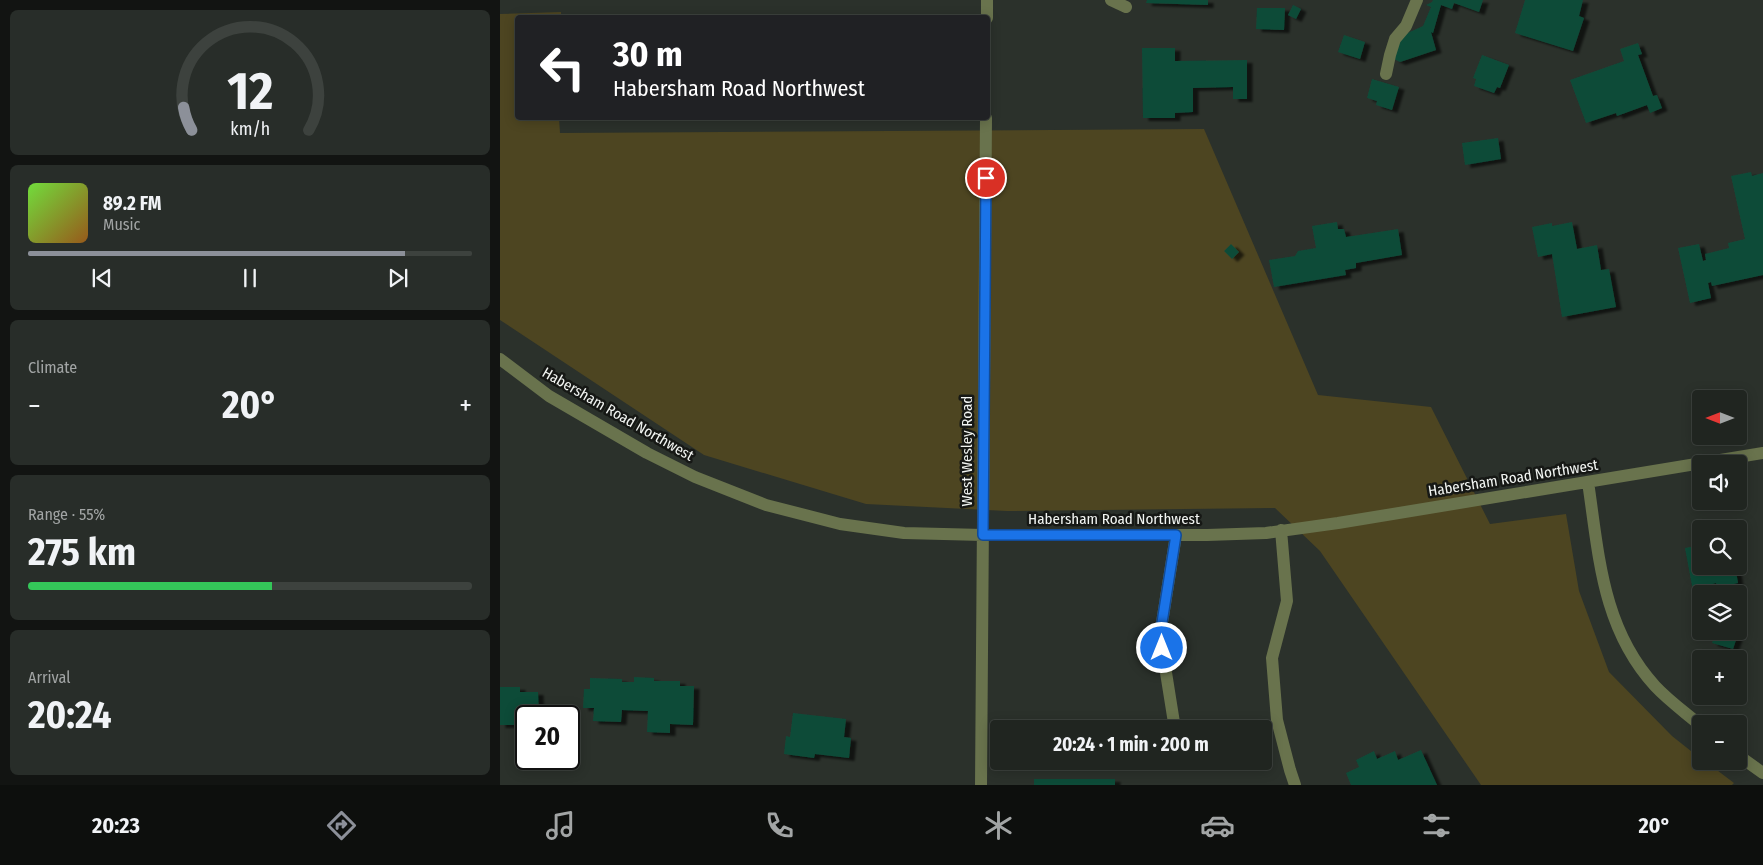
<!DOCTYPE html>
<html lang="en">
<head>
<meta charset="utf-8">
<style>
	:root { --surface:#202520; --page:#282d29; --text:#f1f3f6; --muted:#a2a5a5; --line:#3d423e; --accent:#8c9099 }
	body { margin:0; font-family:"Fira Sans Condensed",sans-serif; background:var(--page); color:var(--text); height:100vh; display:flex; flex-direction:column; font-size:19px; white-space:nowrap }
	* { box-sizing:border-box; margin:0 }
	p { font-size:16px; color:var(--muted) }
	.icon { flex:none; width:28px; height:28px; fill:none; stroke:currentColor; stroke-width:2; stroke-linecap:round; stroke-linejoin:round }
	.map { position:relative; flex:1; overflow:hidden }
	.details { display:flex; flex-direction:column; gap:10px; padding:10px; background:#121412; width:500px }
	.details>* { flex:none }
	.top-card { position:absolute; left:15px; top:15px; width:475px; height:105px; border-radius:5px; box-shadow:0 2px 12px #0003,0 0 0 1px var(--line); background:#202124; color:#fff; overflow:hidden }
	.needle { width:32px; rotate:270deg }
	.fabs { position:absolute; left:1192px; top:390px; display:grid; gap:10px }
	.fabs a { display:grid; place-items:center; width:55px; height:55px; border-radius:5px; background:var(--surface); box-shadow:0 2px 12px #0003,0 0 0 1px var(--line); font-size:25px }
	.speed { position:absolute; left:15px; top:705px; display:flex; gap:10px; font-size:25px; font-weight:700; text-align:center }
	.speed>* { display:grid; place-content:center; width:65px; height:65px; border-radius:50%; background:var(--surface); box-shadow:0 2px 12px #0003,0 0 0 1px var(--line); line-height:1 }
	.speed .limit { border:2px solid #111; border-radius:8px; background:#fff; color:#111 }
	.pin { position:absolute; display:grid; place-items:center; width:42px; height:42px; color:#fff; margin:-21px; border:2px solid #fff; border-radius:50%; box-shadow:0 1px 5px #0007 }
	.me { position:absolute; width:55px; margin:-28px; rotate:0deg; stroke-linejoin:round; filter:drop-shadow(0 0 4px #0008) }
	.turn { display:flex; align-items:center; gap:18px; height:105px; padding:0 15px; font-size:22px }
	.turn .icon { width:65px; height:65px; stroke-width:2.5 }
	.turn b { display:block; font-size:35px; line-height:42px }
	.big { font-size:38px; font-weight:700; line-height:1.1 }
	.details .tile { flex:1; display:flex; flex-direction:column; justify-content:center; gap:8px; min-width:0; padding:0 18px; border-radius:8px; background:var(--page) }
	.details .dial { align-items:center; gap:0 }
	.dial svg { height:130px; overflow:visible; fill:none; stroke:var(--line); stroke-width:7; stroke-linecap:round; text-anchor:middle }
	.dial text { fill:var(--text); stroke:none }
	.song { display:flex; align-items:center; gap:15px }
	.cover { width:60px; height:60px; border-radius:8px; background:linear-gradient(135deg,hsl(100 70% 55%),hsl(30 70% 35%)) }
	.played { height:5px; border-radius:2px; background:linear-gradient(90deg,var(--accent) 85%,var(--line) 85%) }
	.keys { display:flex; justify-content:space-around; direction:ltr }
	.heat { display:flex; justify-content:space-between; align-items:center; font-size:28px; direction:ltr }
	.charge { height:8px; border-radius:4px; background:linear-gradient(90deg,#34c759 55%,var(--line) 0) }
	.trip { position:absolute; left:490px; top:720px; width:282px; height:50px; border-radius:5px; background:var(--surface); box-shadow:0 2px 12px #0003,0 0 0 1px var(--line); font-weight:700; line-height:50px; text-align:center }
	.tab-bar { display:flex; height:80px; justify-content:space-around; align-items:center; background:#0d0f0d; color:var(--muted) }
	.tab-bar .icon { width:35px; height:35px }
	.tab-bar .current { color:var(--accent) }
	.tab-bar b { font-size:22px; color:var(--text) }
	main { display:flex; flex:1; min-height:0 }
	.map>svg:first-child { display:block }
</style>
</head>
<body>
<main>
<section class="details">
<div class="tile dial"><svg viewBox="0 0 100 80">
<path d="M14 69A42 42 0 1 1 86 69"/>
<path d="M14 69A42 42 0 0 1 9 55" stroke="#8c9099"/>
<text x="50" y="56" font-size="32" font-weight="700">12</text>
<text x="50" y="72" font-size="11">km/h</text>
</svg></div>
<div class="tile">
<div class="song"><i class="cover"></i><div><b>89.2 FM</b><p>Music</p></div></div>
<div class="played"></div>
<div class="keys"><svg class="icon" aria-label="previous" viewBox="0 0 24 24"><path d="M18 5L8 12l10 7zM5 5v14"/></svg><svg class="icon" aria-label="pause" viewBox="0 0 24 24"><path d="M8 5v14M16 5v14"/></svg><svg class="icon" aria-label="next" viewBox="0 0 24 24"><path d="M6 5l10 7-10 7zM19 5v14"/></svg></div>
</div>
<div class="tile"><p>Climate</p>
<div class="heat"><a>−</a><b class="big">20°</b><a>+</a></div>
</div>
<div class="tile"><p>Range · 55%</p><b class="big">275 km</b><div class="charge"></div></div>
<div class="tile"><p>Arrival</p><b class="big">20:24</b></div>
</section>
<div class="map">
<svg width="1263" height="785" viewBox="0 0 1263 785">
	<defs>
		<filter id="shadow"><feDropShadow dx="5.5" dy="3" stdDeviation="1" flood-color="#0009"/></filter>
	</defs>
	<rect width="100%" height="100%" fill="#2b312b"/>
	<path fill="#4d4521" d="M61,12V17L18,18V118H59L60,133L704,129L818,395L931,407L990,524L1066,514L1079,591L1109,672L1172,736L1201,759V761H1205L1234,783L1232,785H981L820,551L775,508L507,511L366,504L204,455L0,320V14Z"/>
	<path fill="#104b39" filter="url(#shadow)" d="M647,0H708V5L646,3Z
		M933,0H983L979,12L954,3L952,9L941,5L933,33L931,32L936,50L900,62L894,59L901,36L923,26L931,7L926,5L932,2Z
		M1025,0H1083L1079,16L1084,18L1073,51L1015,33Z
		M793,5L801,9L796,19L788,15Z
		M757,8H785L784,30L756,29Z
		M844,35L865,42L860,59L838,52Z
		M1138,43L1142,54L1138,55L1153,96L1157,95L1162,108L1150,113L1147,105L1117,116L1116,113L1086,123L1070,80L1124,61L1120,49Z
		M642,48H675V61L747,60V99H733V87L693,88V112L675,113V118H643Z
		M982,55L1009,65L1000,88L997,87L994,93L974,86L976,79L973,78Z
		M872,79L899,87L892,110L876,105L877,101L867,98Z
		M998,138L1001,159L965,165L962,143Z
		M1251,172L1252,176L1263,173V275L1212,286L1211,282L1208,283L1211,298L1190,303L1178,248L1199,244L1203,261L1206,260L1205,254L1229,248L1228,243L1245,239L1231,176Z
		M837,222L838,229H844L846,237L898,229L902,255L856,263V268L845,270L846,275L774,287L769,260L795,256L798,251L816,248L812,226Z
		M1072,222L1077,249L1097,245L1101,270L1109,269L1116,307L1062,317L1052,254L1038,257L1032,227L1052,223V226Z
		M731,244L739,252L732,259L724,251Z
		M1201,545V566H1235L1238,583L1217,588L1216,583L1209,585V588L1193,591L1185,548Z
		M1216,631H1239L1233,649L1212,643Z
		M134,677L154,678V681H180V686H194L193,725L170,724V733L147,732L148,711L122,710L121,722L93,721L94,708H83L84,689H90V678L122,679V682H134Z
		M0,687H20V692H38L39,716H26V725H0Z
		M293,713L346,719L344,737L351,738L349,758L315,754L314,758L284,754L286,736L290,737Z
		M921,750L937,785H851L846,773L859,767L856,760L874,751L877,759L895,751L898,760Z
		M534,779H615V785H534Z"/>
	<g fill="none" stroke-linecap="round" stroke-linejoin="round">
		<path stroke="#69734d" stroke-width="12" d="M611,0L626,7
			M487,18V0
			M886,74L890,55L895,39L906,26L917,0
			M0,359L49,396L147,453L195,477L266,505L340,524L404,533L483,535H707L766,533L838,523L1263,453
			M1088,482C1099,556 1102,628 1155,686C1169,701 1186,713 1201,726
			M781,530L787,601L772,658L777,720L790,770L795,785
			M675,729L660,635L676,535
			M1239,756L1263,773
			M481,785L486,118"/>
	</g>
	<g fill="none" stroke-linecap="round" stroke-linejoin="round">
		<g stroke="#114b97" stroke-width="12">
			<path id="route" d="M486,178L483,535H676L660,635L662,648"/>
		</g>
		<use href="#route" stroke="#1a73e8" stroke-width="9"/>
	</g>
	<g text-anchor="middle" stroke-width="5" stroke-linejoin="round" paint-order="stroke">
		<g font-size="15" fill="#f2f5f2" stroke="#161815">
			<text transform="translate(118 414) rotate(30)" y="5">Habersham Road Northwest</text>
			<text transform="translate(467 451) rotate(-90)" y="5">West Wesley Road</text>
			<text transform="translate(1013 478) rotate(-9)" y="5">Habersham Road Northwest</text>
			<text x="614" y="524">Habersham Road Northwest</text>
		</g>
	</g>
</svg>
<div class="fabs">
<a><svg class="needle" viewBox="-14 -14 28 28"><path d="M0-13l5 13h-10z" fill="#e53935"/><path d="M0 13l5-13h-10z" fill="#a2a5a5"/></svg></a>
<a><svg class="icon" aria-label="sound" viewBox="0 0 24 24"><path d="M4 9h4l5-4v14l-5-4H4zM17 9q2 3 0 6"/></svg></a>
<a><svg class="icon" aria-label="search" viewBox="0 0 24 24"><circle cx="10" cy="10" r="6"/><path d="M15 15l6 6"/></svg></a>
<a><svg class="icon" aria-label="layers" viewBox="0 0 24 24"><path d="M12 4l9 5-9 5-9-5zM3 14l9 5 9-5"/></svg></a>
<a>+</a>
<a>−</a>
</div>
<div class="speed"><div class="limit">20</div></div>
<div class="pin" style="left:486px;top:178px;background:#d93025"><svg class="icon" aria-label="arrive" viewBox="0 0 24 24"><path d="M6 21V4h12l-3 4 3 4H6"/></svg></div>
<svg class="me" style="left:662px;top:648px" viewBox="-20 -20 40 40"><circle r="17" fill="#1a73e8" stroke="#fff" stroke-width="3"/><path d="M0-11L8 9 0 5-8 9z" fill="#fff"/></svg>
<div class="trip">20:24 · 1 min · 200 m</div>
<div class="top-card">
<div class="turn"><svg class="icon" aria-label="left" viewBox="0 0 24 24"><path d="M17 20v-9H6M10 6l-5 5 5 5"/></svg><div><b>30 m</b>Habersham Road Northwest</div></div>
</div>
</div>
</main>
<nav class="tab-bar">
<b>20:23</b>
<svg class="icon current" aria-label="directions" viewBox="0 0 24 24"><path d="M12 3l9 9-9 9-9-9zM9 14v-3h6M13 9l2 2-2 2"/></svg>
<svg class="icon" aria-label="music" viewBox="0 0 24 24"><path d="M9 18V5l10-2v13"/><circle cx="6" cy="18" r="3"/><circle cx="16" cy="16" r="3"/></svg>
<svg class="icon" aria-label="phone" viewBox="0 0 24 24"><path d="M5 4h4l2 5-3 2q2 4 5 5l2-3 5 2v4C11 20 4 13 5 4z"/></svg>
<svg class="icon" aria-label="climate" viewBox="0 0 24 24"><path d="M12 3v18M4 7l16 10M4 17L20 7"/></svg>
<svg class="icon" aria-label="car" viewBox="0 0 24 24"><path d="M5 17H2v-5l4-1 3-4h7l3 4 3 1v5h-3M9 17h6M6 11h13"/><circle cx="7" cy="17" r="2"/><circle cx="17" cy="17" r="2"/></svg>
<svg class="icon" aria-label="filters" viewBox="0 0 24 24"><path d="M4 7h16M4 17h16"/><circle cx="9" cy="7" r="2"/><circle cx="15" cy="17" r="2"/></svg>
<b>20°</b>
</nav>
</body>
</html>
